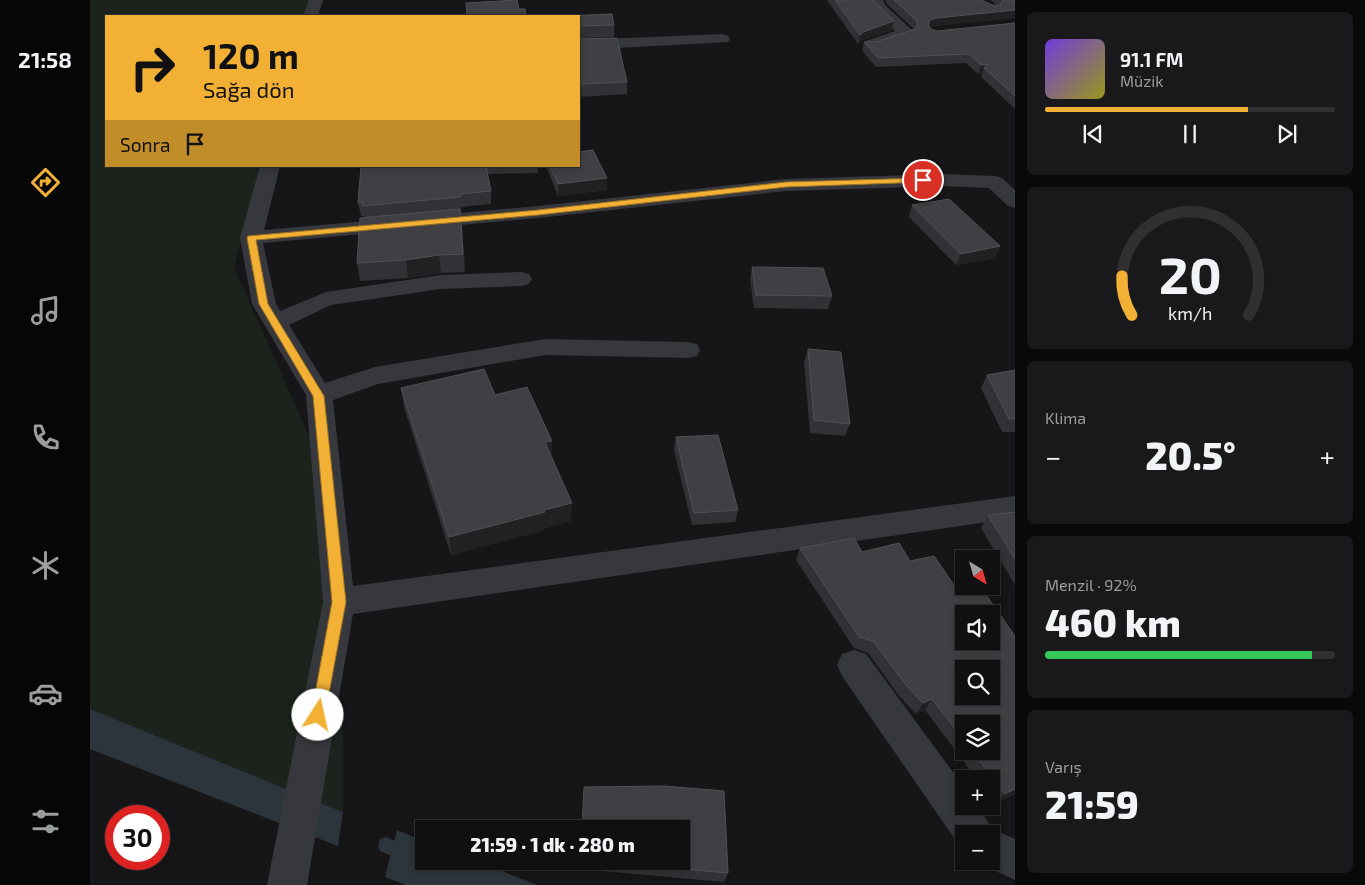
<!DOCTYPE html>
<html lang="tr">
<head>
<meta charset="utf-8">
<style>
	:root { --surface:#101012; --page:#19191b; --text:#f1f3f6; --muted:#9c9d9f; --line:#303032; --accent:#f2b134 }
	body { margin:0; font-family:"Exo 2",sans-serif; background:var(--page); color:var(--text); height:100vh; display:flex; flex-direction:column; font-size:19px; white-space:nowrap }
	* { box-sizing:border-box; margin:0 }
	p { font-size:16px; color:var(--muted) }
	.icon { flex:none; width:28px; height:28px; fill:none; stroke:currentColor; stroke-width:2; stroke-linecap:round; stroke-linejoin:round }
	.map { position:relative; flex:1; overflow:hidden }
	.side { display:flex; flex-direction:column; gap:12px; padding:12px; background:#09090a; width:350px }
	.side>* { flex:none }
	.top-card { position:absolute; left:15px; top:15px; width:475px; height:152px; border-radius:0px; box-shadow:0 2px 8px #0003,0 0 0 1px var(--line); background:#f2b134; color:#111; overflow:hidden }
	.needle { width:32px; rotate:143deg }
	.controls { position:absolute; left:865px; top:550px; display:grid; gap:10px }
	.controls a { display:grid; place-items:center; width:45px; height:45px; border-radius:0px; background:var(--surface); box-shadow:0 2px 8px #0003,0 0 0 1px var(--line); font-size:25px }
	.speed { position:absolute; left:15px; top:805px; display:flex; gap:10px; font-size:25px; font-weight:700; text-align:center }
	.speed>* { display:grid; place-content:center; width:65px; height:65px; border-radius:50%; background:var(--surface); box-shadow:0 2px 8px #0003,0 0 0 1px var(--line); line-height:1 }
	.speed .limit { border:8px solid #d22; background:#fff; color:#111 }
	.pin { position:absolute; display:grid; place-items:center; width:42px; height:42px; color:#fff; margin:-21px; border:2px solid #fff; border-radius:50%; box-shadow:0 1px 5px #0007 }
	.me { position:absolute; width:55px; margin:-28px; rotate:10deg; stroke-linejoin:round; filter:drop-shadow(0 0 4px #0008) }
	.turn { display:flex; align-items:center; gap:18px; height:105px; padding:0 15px; font-size:22px }
	.turn .icon { width:65px; height:65px; stroke-width:2.5 }
	.turn b { display:block; font-size:35px; line-height:42px }
	.then { display:flex; align-items:center; height:48px; padding:0 15px; background:#0003; gap:10px; font-size:19px }
	.big { font-size:38px; font-weight:800; line-height:1.1 }
	.side .card { flex:1; display:flex; flex-direction:column; justify-content:center; gap:8px; min-width:0; padding:0 18px; border-radius:8px; background:var(--page) }
	.side .dial { align-items:center; gap:0 }
	.dial svg { height:130px; overflow:visible; fill:none; stroke:var(--line); stroke-width:7; stroke-linecap:round; text-anchor:middle }
	.dial text { fill:var(--text); stroke:none }
	.song { display:flex; align-items:center; gap:15px }
	.cover { width:60px; height:60px; border-radius:8px; background:linear-gradient(135deg,hsl(260 70% 55%),hsl(60 70% 35%)) }
	.played { height:5px; border-radius:2px; background:linear-gradient(90deg,var(--accent) 70%,var(--line) 70%) }
	.keys { display:flex; justify-content:space-around; direction:ltr }
	.heat { display:flex; justify-content:space-between; align-items:center; font-size:28px; direction:ltr }
	.charge { height:8px; border-radius:4px; background:linear-gradient(90deg,#34c759 92%,var(--line) 0) }
	.trip { position:absolute; left:325px; top:820px; width:275px; height:50px; border-radius:0px; background:var(--surface); box-shadow:0 2px 8px #0003,0 0 0 1px var(--line); font-weight:800; line-height:50px; text-align:center }
	main { display:flex; flex:1; min-height:0 }
	.menu { display:flex; flex-direction:column; width:90px; justify-content:space-around; align-items:center; background:#060607; color:var(--muted) }
	.menu .icon { width:35px; height:35px }
	.menu .on { color:var(--accent) }
	.menu b { font-size:22px; color:var(--text) }
	.map>svg:first-child { display:block }
</style>
</head>
<body>
<main>
<nav class="menu">
<b>21:58</b>
<svg class="icon on" aria-label="directions" viewBox="0 0 24 24"><path d="M12 3l9 9-9 9-9-9zM9 14v-3h6M13 9l2 2-2 2"/></svg>
<svg class="icon" aria-label="music" viewBox="0 0 24 24"><path d="M9 18V5l10-2v13"/><circle cx="6" cy="18" r="3"/><circle cx="16" cy="16" r="3"/></svg>
<svg class="icon" aria-label="phone" viewBox="0 0 24 24"><path d="M5 4h4l2 5-3 2q2 4 5 5l2-3 5 2v4C11 20 4 13 5 4z"/></svg>
<svg class="icon" aria-label="climate" viewBox="0 0 24 24"><path d="M12 3v18M4 7l16 10M4 17L20 7"/></svg>
<svg class="icon" aria-label="car" viewBox="0 0 24 24"><path d="M5 17H2v-5l4-1 3-4h7l3 4 3 1v5h-3M9 17h6M6 11h13"/><circle cx="7" cy="17" r="2"/><circle cx="17" cy="17" r="2"/></svg>
<svg class="icon" aria-label="filters" viewBox="0 0 24 24"><path d="M4 7h16M4 17h16"/><circle cx="9" cy="7" r="2"/><circle cx="15" cy="17" r="2"/></svg>
</nav>
<div class="map">
<svg width="925" height="885" viewBox="0 0 925 885">
	<rect width="100%" height="100%" fill="#161618"/>
	<path fill="#1c231d" d="M0,0H222L216,16H16V166H171L144,267L230,461L253,738V812L0,709Z"/>
	<path fill="#2c353c" d="M0,709L253,812L248,846L0,749Z
		M307,830L334,841V861H387L447,885H316L295,877Z"/>
	<g fill="none" stroke-linecap="round" stroke-linejoin="round">
		<path fill="#2c353c" fill-rule="evenodd" d="M296,837L321,848L323,854L321,860L315,862L290,851L288,845L290,839Z"/>
		<path fill="#37383d" fill-rule="evenodd" d="M219,0H233L228,16H213Z
			M779,0H793L796,6L822,30L824,33L822,36L782,49L776,47L774,44L776,41L805,31L785,11Z
			M632,34L638,36L640,39L638,42L489,50V40Z
			M170,166H190L174,230L448,206L696,179L853,174L905,176L912,178L925,190V208L918,206L899,188L853,186L696,191L448,218L173,243L186,304L190,311L236,292L351,275L431,272L439,274L442,279L439,284L431,286L351,289L241,305L199,325L235,383L285,367L455,339L598,342L607,344L610,350L607,356L598,358L455,355L288,384L243,400L263,586L925,496V518L263,614L217,885H177L233,602L216,395L162,304L150,238Z
			M764,650L776,654L874,787V806H888L902,829L925,839V880L887,862L901,861V834H874V849L871,848L752,676L747,665L752,654Z"/>
	</g>
	<path fill="#323236" fill-rule="evenodd" d="M737,0H784L786,3L804,21L802,30L770,41L768,44Z
		M795,0H891L905,6H907L901,0H925V18L844,26L840,28L841,29L847,31L925,23V109L891,77L892,74H888L876,63L786,67L772,51L774,42H786L824,29L798,5Z
		M489,16L524,25V37L489,38V39L537,82V94L489,97Z
		M271,166H448V173L397,174L401,191V204L371,207L375,272L351,273L318,278L270,281L267,263L274,218V216H271L268,203Z
		M456,166H489L517,178V190L468,196Z
		M822,205L910,246L905,258L866,265L819,217Z
		M662,267L742,296L738,309L664,308L660,280Z
		M718,349L760,424L755,436L720,433L714,362Z
		M925,370V432H912L891,388L897,375Z
		M311,388L405,395L462,441V458L481,521L455,528V530L361,555L314,407Z
		M586,437L648,510L645,522L602,525L584,450Z
		M925,512V585L891,528L898,515Z
		M710,548L772,552L820,561L870,594L925,636V794L905,804L901,798V779H887L835,710L826,714L810,697L778,653L764,648L706,560ZM874,724L901,751H874Z
		M490,861H591L638,873L634,882L489,869Z"/>
	<path fill="#212124" d="M925,10V18L844,26L837,29L835,34L840,20L847,18Z
		M804,21L802,30L770,41L768,44L770,35L773,32Z
		M897,64L894,68L892,74H888L891,65Z
		M517,178V190L468,196V184Z
		M910,246L905,258L866,265L871,254Z
		M349,255L351,273L318,278L316,260Z
		M462,441V459L455,442Z
		M482,503L481,521L455,528V530L361,555L359,537Z
		M842,699L835,710L826,714L833,703Z
		M925,789V794L905,804L915,794Z"/>
	<path fill="#3f3f44" stroke="#4f5156" fill-rule="evenodd" d="M427,0L429,9H435L436,16H377L376,3Z
		M745,0H784L786,3L804,21L773,32L770,35Z
		M804,0H891L905,6L910,5L913,0H925V10L847,18L840,20L838,25L841,29L847,31L925,23V96L894,68L897,64L891,65L879,54L788,58L774,42H786L825,29L828,25L826,20Z
		M522,14L524,25L489,26V29V16H474Z
		M527,38L537,82L489,84V39Z
		M503,150L517,178L468,184L460,166H489V152Z
		M271,166H396L401,191L370,194V197L272,206L273,202L268,203Z
		M859,199L910,246L871,254L822,205Z
		M370,209L373,254L349,255L316,260L267,263L270,218Z
		M662,267L733,268L742,296L666,295Z
		M718,349L751,352L760,424L724,420Z
		M394,369L405,395L437,387L462,441L455,442L482,503L454,510L455,512L359,537L311,388Z
		M925,370V419H919L897,375Z
		M628,435L648,510L604,513L586,437Z
		M925,512V559L898,515Z
		M764,538L772,552L809,543L820,561L844,556L870,594L892,589L925,636V789L915,794L882,751H901V724H874V740L842,699L833,703L817,686L783,641L769,637L710,548ZM874,614H901V641H874ZM874,669H901V696H874Z
		M574,786L634,791L638,873L506,861H591V829H492L494,787Z"/>
	<path fill="#f2b134" stroke="#9d7322" d="M833,178L838,180L836,182L696,187L448,215L166,240L178,304L234,396L256,602L235,715L233,720L228,722L223,720L221,715L242,602L223,396L169,304L157,238L158,236L448,210L696,182Z"/>
</svg>
<div class="controls">
<a><svg class="needle" viewBox="-14 -14 28 28"><path d="M0-13l5 13h-10z" fill="#e53935"/><path d="M0 13l5-13h-10z" fill="#9c9d9f"/></svg></a>
<a><svg class="icon" aria-label="sound" viewBox="0 0 24 24"><path d="M4 9h4l5-4v14l-5-4H4zM17 9q2 3 0 6"/></svg></a>
<a><svg class="icon" aria-label="search" viewBox="0 0 24 24"><circle cx="10" cy="10" r="6"/><path d="M15 15l6 6"/></svg></a>
<a><svg class="icon" aria-label="layers" viewBox="0 0 24 24"><path d="M12 4l9 5-9 5-9-5zM3 14l9 5 9-5"/></svg></a>
<a>+</a>
<a>−</a>
</div>
<div class="speed"><div class="limit">30</div></div>
<div class="pin" style="left:833px;top:180px;background:#d93025"><svg class="icon" aria-label="arrive" viewBox="0 0 24 24"><path d="M6 21V4h12l-3 4 3 4H6"/></svg></div>
<svg class="me" style="left:228px;top:715px" viewBox="-20 -20 40 40"><circle r="19" fill="#fff"/><path d="M0-13L10 11 0 6-10 11z" fill="#f2b134"/></svg>
<div class="trip">21:59 · 1 dk · 280 m</div>
<div class="top-card">
<div class="turn"><svg class="icon" aria-label="right" viewBox="0 0 24 24"><path d="M7 20v-9h11M14 6l5 5-5 5"/></svg><div><b>120 m</b>Sağa dön</div></div>
<div class="then">Sonra<svg class="icon" aria-label="arrive" viewBox="0 0 24 24"><path d="M6 21V4h12l-3 4 3 4H6"/></svg></div>
</div>
</div>
<section class="side">
<div class="card">
<div class="song"><i class="cover"></i><div><b>91.1 FM</b><p>Müzik</p></div></div>
<div class="played"></div>
<div class="keys"><svg class="icon" aria-label="previous" viewBox="0 0 24 24"><path d="M18 5L8 12l10 7zM5 5v14"/></svg><svg class="icon" aria-label="pause" viewBox="0 0 24 24"><path d="M8 5v14M16 5v14"/></svg><svg class="icon" aria-label="next" viewBox="0 0 24 24"><path d="M6 5l10 7-10 7zM19 5v14"/></svg></div>
</div>
<div class="card dial"><svg viewBox="0 0 100 80">
<path d="M14 69A42 42 0 1 1 86 69"/>
<path d="M14 69A42 42 0 0 1 8 45" stroke="#f2b134"/>
<text x="50" y="56" font-size="32" font-weight="700">20</text>
<text x="50" y="72" font-size="11">km/h</text>
</svg></div>
<div class="card"><p>Klima</p>
<div class="heat"><a>−</a><b class="big">20.5°</b><a>+</a></div>
</div>
<div class="card"><p>Menzil · 92%</p><b class="big">460 km</b><div class="charge"></div></div>
<div class="card"><p>Varış</p><b class="big">21:59</b></div>
</section>
</main>
</body>
</html>
